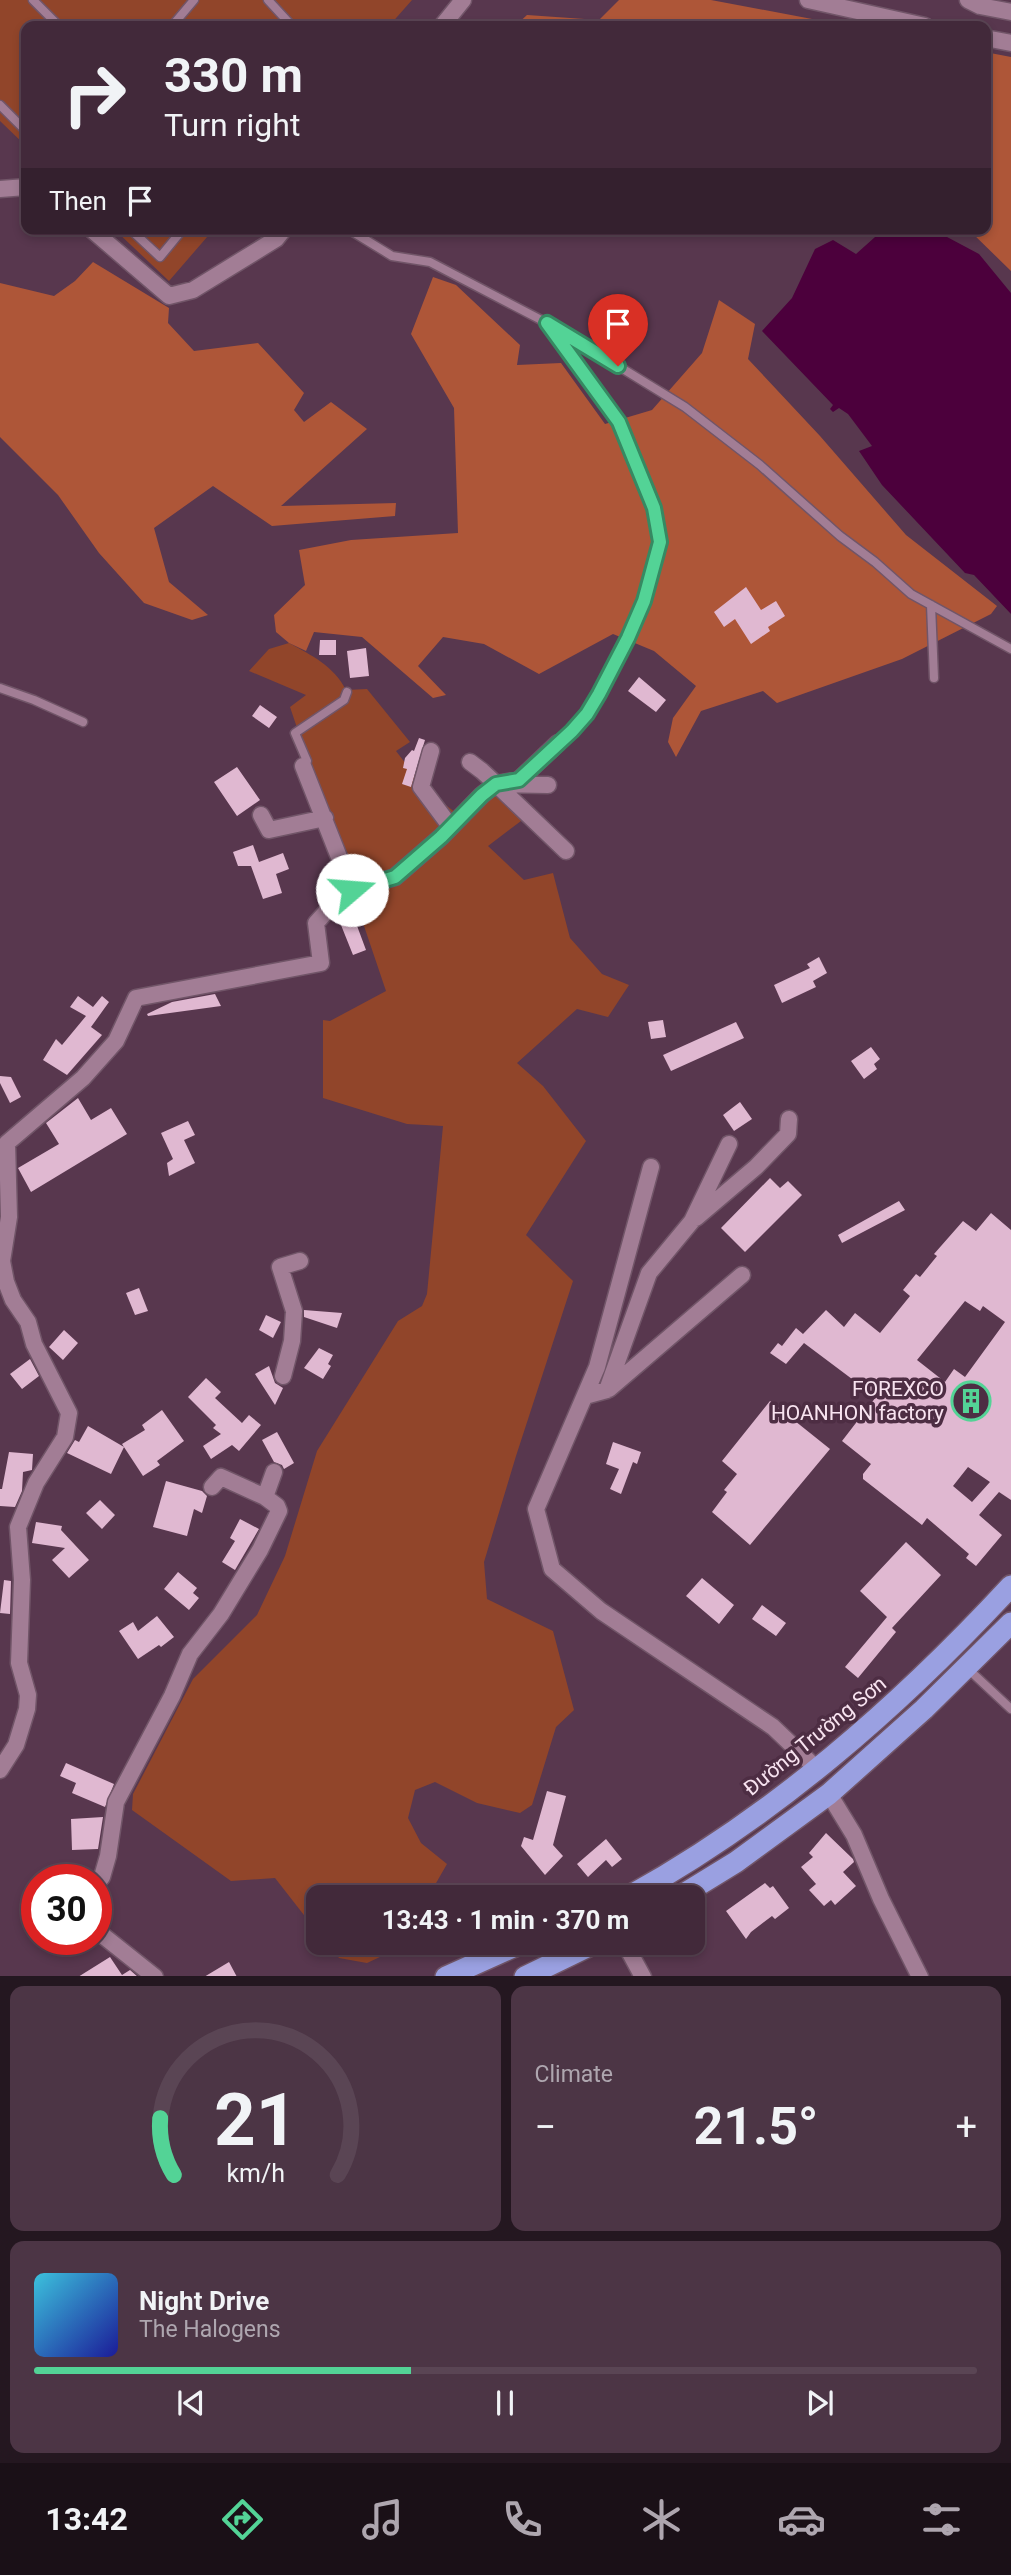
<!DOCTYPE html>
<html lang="en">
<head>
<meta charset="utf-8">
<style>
	:root { --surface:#42293a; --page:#4c3545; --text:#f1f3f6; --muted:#aea6af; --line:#5a4554; --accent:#53d396 }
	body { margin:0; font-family:Roboto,sans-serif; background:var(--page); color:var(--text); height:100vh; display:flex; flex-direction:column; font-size:26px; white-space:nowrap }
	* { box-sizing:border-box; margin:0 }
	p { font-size:23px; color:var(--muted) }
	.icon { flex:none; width:38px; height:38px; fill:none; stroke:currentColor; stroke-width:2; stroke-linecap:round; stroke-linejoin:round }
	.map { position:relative; height:1976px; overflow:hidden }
	.panel { display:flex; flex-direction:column; gap:10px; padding:10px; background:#241720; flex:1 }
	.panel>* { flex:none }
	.banner { position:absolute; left:21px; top:21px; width:970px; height:214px; border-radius:14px; box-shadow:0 4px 10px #0003,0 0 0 2px var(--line); background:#42293a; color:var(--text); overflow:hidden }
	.speed { position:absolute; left:21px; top:1864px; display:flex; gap:14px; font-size:35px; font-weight:700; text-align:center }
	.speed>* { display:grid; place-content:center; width:91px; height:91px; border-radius:50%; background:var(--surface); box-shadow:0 4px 10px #0003,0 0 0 2px var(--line); line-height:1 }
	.speed .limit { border:10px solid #d22; background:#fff; color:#111 }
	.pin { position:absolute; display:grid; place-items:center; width:60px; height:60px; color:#fff; margin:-72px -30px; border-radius:50% 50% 50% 0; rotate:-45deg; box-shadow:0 0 7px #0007 }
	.pin .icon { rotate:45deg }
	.me { position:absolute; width:77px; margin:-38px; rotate:72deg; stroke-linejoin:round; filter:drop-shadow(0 0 5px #0008) }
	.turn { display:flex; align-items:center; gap:24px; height:147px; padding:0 28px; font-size:32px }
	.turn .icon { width:91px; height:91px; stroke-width:2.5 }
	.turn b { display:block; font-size:49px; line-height:60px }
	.then { display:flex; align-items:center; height:66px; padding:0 28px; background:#0003; gap:14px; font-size:26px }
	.big { font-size:52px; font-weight:700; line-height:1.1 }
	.panel .widget { flex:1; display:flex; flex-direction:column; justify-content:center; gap:10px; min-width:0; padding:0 24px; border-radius:14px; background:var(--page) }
	.panel .dial { align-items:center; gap:0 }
	.dial svg { height:182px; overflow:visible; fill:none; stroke:var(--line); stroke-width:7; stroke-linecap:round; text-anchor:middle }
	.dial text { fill:var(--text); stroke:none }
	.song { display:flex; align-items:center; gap:21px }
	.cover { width:84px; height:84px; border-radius:10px; background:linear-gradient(135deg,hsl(190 70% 55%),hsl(240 70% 35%)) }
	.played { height:7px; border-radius:4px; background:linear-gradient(90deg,var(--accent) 40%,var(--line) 40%) }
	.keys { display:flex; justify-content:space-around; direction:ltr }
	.heat { display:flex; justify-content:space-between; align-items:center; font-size:38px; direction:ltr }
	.panel .tiles { flex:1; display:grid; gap:10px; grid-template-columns:1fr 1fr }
	.widget:last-child { grid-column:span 2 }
	.trip { position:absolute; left:306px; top:1885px; width:399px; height:70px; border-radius:14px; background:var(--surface); box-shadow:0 4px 10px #0003,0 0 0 2px var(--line); font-weight:700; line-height:70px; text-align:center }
	.dock { display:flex; height:112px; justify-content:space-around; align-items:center; background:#1a1017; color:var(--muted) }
	.dock .icon { width:49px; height:49px }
	.dock .selected { color:var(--accent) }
	.dock b { font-size:32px; color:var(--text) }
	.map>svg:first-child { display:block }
</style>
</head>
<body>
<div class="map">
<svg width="1011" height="1977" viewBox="0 0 1011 1977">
	<rect width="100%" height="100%" fill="#58374e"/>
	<path fill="#91452a" d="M0,0H412L389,26H26V146L0,121Z
		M114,229H214L169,281Z
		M289,643C311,655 334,666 346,690L367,689L410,742L396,751L426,790L460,816L497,784L525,818L488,846L524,880L553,873L570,938L602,974L629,985L608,1017L577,1009L517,1063L543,1086L586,1141L526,1235L573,1281L516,1456L484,1562L487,1599L553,1631L574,1710L556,1727L532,1805L520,1813L477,1803L435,1782L415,1790L408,1818L421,1843L447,1864L428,1897H318V1933L275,1878L231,1881L132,1810L133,1794L193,1679L257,1615L285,1556L317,1451L398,1321L422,1306L427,1294L443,1126L407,1124L323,1098V1020L330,1021L386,991L290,707L306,695L249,671L269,649Z
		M327,1943H326H410L367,1963L339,1958Z"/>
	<path fill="#ae5638" d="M619,0H711L849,26H515L527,15L599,20Z
		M985,52L1011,57V271L968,229H985Z
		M93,262L169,308L168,323L194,351L258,343L304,393L294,410L304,422L331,402L367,429L281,506L396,503L395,516L272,526L213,486L154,528L169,582L208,615L192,620L144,603L99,553L58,495L0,437V283L54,296L75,281Z
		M433,277L456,285L520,345L517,365L561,363L605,424L652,410L702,353L719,300L755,324L748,359L820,436L906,535L997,606L991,614L902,659L777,703L763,691L701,711L676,757L668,742L673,718L696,686L654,651L613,634L539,674L484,644L443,637L418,666L446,695L433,698L362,637L314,632L306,651L289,643L276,632L274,615L305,585L299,550L351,540L458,533L454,408L411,334Z"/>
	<path fill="#4c003c" d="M884,229H932L979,254L1011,293V614L974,575L965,573L882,485L859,451L872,446L848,414L839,408L833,412L830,409L833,405L762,331L792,298L815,249L833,240L856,254Z"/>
	<path fill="#e0b8d1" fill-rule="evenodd" d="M746,587L761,610L776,601L785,616L768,627L770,631L751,644L735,619L724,627L714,612Z
		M320,640H336V655H319Z
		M366,648L369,676L350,678L347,651Z
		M639,677L666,700L656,712L628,691Z
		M260,705L277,717L269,728L252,716Z
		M419,738L425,740L411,787L402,784L407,769L403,768L405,758L412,750L414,751Z
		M237,767L260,800L237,816L214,782Z
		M253,845L259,862L283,853L289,869L276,874L282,893L263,899L251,866H238L233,852Z
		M353,915L366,950L353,955L339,920Z
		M819,957L827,973L813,981L816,987L782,1003L774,985L810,968L807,964Z
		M215,994L221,1006L148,1016L147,1014L172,1002Z
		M78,996L93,1007L102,996L109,1002L91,1027L102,1035L67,1075L43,1060L56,1039L62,1045L86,1016L70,1007Z
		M663,1020L666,1037L651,1039L648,1022Z
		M736,1022L744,1038L671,1071L663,1055Z
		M871,1047L880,1059L874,1064L877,1069L864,1079L851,1061Z
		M0,1076L11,1077L21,1097L10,1103L0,1083Z
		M78,1098L91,1120L111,1108L127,1134L31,1192L18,1168L59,1144L46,1123Z
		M740,1102L752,1119L734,1131L723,1115Z
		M188,1121L195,1135L184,1140L195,1163L169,1176L167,1163L173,1159L161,1133Z
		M770,1178L780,1188L788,1181L802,1195L745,1252L721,1228Z
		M899,1201L905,1210L842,1243L838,1235Z
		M991,1213L1011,1230V1500L999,1492L979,1515L1002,1535L976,1566L966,1558L969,1554L927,1518L922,1525L863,1479V1474L871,1464L842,1441L876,1397L804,1343L786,1364L770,1353L778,1343L782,1346L796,1328L803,1334L826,1310L844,1327L855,1313L880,1333L910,1296L903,1290L916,1274L920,1277L937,1256L934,1254L963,1221L976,1231ZM965,1301L980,1311L983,1306L1005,1322L965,1377L954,1369L945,1382L917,1360ZM968,1467L990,1482L972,1502L953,1486Z
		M139,1288L148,1311L135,1315L126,1293Z
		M304,1310L342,1313L337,1328L304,1317Z
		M266,1315L281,1322L273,1338L259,1330Z
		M64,1330L78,1343L63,1360L49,1347Z
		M319,1348L333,1355L328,1364L331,1366L323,1379L304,1368Z
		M30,1359L39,1376L22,1389L10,1374Z
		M269,1366L275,1383L283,1388L275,1405L255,1374Z
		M206,1378L221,1392L215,1398L242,1423L249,1415L261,1425L239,1451L232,1445L211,1459L203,1446L221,1434L213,1428L216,1425L188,1397Z
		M770,1401L830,1449L750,1545L712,1512L727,1492L724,1490L737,1474L722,1461Z
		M162,1410L184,1441L157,1461L160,1465L143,1476L122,1444L145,1430L142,1425Z
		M88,1426L124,1447L111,1474L67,1453L75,1440L79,1442Z
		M277,1432L294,1463L284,1469L282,1465L274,1462L262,1440Z
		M613,1442L641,1452L637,1464L633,1462L621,1494L610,1489L619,1469L606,1464Z
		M9,1452L33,1454L32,1470L23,1472L22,1491L15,1507L0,1506V1489H2Z
		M166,1481L202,1491L207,1496L202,1513L194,1509L187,1536L153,1527Z
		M100,1500L115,1515L102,1529L86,1513Z
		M240,1519L259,1529L235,1570L222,1562L235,1541L230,1538Z
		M36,1522L62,1526L61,1530L89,1560L69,1578L52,1560L65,1548L32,1543Z
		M906,1542L941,1575L892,1628L896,1632L858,1678L845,1667L887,1617L860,1591Z
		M178,1572L197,1588L193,1593L199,1598L189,1610L164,1589Z
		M702,1578L734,1605L719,1624L686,1596Z
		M4,1580L11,1581L10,1614L0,1613Z
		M762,1605L786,1623L776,1636L752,1619Z
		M157,1616L174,1637L161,1647L159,1645L138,1659L119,1631L133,1622L138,1631Z
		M66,1763L114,1784L105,1807L72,1793L76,1783L60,1776Z
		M547,1791L566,1796L553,1845L563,1856L545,1875L521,1846L524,1837L533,1840Z
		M103,1817L98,1849L72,1850L71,1819Z
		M826,1833L853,1859L854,1862L843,1872L856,1886L835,1905L831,1900L824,1906L809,1890L816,1884L801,1867L813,1857L809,1853Z
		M606,1839L622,1859L612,1867L606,1860L588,1877L577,1864Z
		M765,1883L770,1888L773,1886L789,1908L775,1919L772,1916L751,1932L746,1939L726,1911Z
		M110,1957L122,1975L130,1970L138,1977H78Z
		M229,1962L237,1977H204Z"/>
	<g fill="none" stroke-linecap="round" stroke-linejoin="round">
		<g stroke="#715568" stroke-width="11">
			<path id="lane" d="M33,0L59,26
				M268,0L292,26
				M172,26L194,0
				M0,105L26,131
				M130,229L160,257L183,229
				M266,229L276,239L278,238
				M348,229L392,256L430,262L547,323L619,422L637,462L659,527L660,542L657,558L644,601L628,638L599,694L587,714L558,743
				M553,326L685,407L760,465L840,536L875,562L911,594L1011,649
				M931,605L934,678
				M0,688L34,700L83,722
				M303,766L307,761L295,733L344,700L347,692
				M967,1668L1011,1709"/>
		</g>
		<g stroke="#715568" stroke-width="19">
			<path id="street" d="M808,0L925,26
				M968,0L980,6L1011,12
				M442,26L463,0
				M985,38L1011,43
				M0,189L26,187
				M91,229L169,296L193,290L276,239L284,229
				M431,751L421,787L450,826
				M470,762L482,771L496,784
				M303,766L352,890
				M548,785L496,784L566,851
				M261,815L269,830L325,818
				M651,1167L597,1367L536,1509L552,1569L601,1611L773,1727L817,1769
				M696,1218L756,1167L788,1134L789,1119
				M283,1376L292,1341L294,1311L280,1267L300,1261
				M609,1389L742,1275
				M585,1396L607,1390L649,1273L692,1221L729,1144
				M212,1487L221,1477L265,1497L274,1472
				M0,1770L16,1745L27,1709L28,1695L19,1663L22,1580L18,1527L36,1483L65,1437L69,1413L34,1344L28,1322L13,1300L6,1282L2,1261L9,1217L7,1143L83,1078L116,1041L136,998L321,963L316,923L343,893L395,877L441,837L482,795L496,784L519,780L558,743
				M829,1794L854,1835L881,1899L920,1977
				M96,1883L102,1877L108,1856L116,1802L172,1696L190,1654L221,1614L260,1550L279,1511L277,1506L265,1497
				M96,1930L155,1977
				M624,1942L643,1977"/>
		</g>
		<g stroke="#715568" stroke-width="24">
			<path id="highway" d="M628,1897C774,1816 898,1708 1011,1586
				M679,1897L736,1862L829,1794L924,1709L1011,1623
				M446,1977L524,1942
				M525,1977L597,1942"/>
		</g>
		<use href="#lane" stroke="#a27d95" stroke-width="8"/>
		<use href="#street" stroke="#a27d95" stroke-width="16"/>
		<use href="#highway" stroke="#9aa0e1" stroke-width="21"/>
	</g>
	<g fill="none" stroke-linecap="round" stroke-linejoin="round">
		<g stroke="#368962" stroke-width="18">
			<path id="route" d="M352,890L395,877L441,837L482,795L496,784L519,780L572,731L587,714L599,694L628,638L644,601L660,542L654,508L619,422L547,323L618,366"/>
		</g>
		<use href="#route" stroke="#53d396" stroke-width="12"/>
	</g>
	<defs>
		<g id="building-ring" transform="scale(2.0125)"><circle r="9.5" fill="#4d2d43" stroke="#53d396" stroke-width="1.5"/><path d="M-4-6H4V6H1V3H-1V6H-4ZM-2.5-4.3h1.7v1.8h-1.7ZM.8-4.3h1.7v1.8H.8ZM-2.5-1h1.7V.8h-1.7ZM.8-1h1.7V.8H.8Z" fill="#53d396"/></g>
	</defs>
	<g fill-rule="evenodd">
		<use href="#building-ring" x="971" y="1401"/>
	</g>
	<g text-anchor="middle" stroke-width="7" stroke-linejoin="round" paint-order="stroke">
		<g font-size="21" fill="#f8e3f0" stroke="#4d2d43" text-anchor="end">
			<text x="944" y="1396">FOREXCO<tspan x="944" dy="24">HOANHON factory</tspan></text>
		</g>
		<g font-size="21" fill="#f8e3f0" stroke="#4d2d43">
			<text transform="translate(815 1736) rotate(-39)" y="7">Đường Trường Sơn</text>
		</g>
	</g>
</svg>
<div class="speed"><div class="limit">30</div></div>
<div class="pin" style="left:618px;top:366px;background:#d93025"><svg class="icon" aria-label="arrive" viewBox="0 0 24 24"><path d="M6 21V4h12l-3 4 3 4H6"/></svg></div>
<svg class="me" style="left:352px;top:890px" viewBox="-20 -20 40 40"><circle r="19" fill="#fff"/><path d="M0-13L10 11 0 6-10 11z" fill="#53d396"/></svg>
<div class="trip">13:43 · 1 min · 370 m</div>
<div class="banner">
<div class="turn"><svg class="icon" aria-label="right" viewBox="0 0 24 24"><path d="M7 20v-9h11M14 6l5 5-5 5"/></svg><div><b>330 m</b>Turn right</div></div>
<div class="then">Then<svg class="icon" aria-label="arrive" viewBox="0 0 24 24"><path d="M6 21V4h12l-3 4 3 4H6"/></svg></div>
</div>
</div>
<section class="panel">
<div class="tiles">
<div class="widget dial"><svg viewBox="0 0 100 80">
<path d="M14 69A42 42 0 1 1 86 69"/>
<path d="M14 69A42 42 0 0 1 8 44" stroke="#53d396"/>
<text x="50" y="56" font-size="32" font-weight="700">21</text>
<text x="50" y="72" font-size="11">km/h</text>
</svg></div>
<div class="widget"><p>Climate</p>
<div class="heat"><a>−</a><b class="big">21.5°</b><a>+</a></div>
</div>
<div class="widget">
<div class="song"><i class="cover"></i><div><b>Night Drive</b><p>The Halogens</p></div></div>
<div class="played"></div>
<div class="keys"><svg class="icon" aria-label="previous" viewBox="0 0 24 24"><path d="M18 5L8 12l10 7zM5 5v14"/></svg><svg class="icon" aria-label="pause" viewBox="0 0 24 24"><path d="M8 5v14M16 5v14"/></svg><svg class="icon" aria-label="next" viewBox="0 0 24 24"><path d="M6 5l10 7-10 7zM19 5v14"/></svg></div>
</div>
</div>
</section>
<nav class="dock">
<b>13:42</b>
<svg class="icon selected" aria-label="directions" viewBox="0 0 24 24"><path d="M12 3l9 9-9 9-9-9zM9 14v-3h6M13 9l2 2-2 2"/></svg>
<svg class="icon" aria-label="music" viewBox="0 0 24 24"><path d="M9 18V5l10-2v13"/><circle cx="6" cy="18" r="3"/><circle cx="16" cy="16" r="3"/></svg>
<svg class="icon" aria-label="phone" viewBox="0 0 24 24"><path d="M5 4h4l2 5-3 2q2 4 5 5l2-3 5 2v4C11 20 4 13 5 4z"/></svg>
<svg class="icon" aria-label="climate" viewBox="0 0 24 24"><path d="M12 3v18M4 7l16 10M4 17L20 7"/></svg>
<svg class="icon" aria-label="car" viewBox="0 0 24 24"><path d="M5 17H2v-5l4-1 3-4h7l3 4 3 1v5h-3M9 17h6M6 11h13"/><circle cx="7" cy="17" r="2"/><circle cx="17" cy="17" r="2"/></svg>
<svg class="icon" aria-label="filters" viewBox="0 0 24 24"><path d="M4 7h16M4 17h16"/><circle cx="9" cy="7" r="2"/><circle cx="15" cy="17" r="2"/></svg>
</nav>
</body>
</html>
